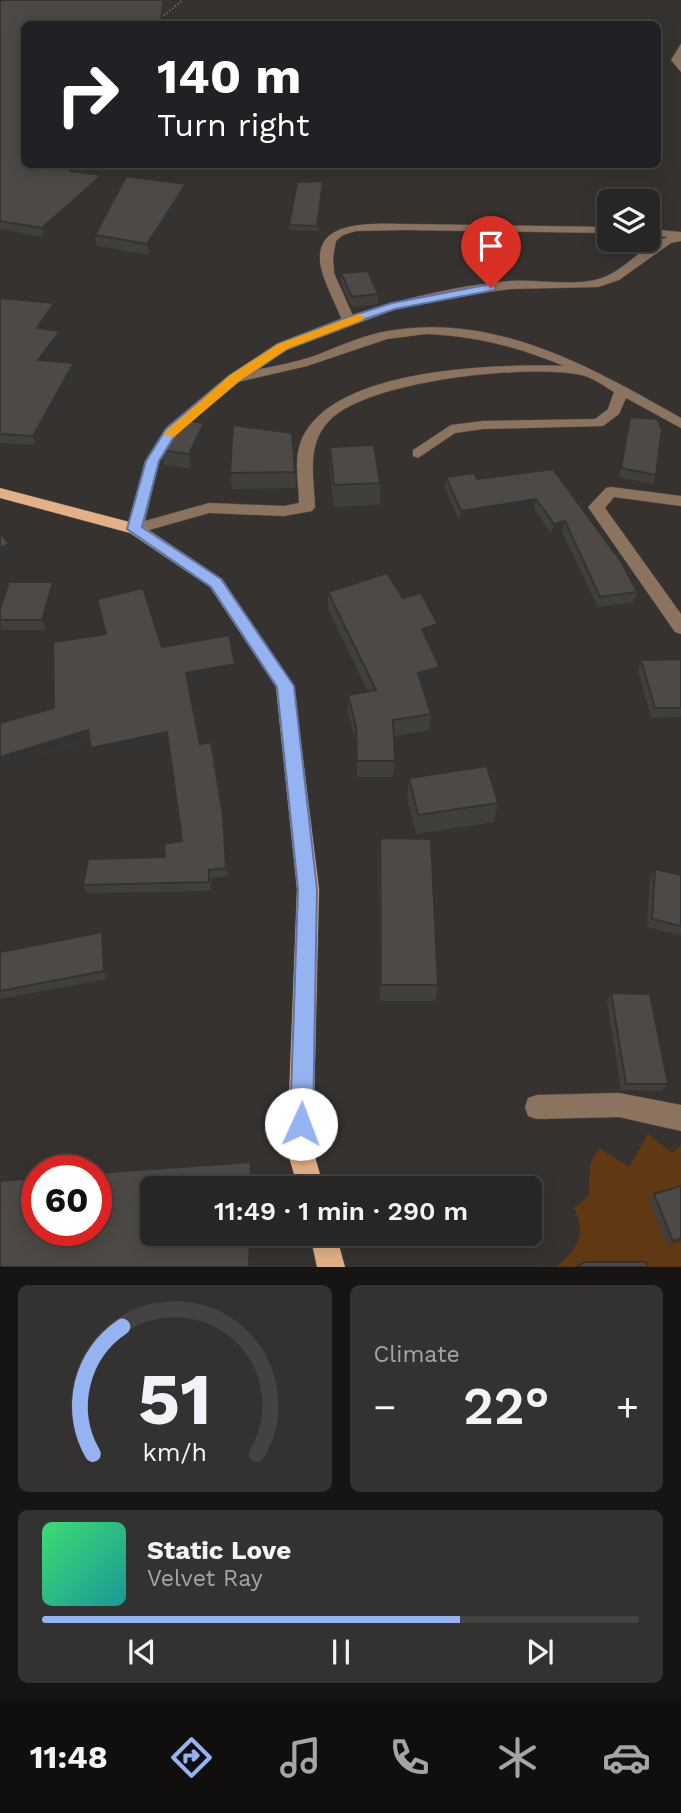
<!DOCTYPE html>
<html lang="en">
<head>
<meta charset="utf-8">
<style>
	:root { --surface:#282624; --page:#343231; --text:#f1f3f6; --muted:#a5a5a6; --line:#444341; --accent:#95b2f1 }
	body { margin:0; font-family:"Work Sans",sans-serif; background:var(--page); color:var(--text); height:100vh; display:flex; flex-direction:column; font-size:26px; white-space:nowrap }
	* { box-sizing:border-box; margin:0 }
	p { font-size:23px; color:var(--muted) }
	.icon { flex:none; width:38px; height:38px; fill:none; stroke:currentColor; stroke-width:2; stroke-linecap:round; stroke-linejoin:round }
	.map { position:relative; height:1267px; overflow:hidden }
	.side { display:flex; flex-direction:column; gap:18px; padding:18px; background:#161514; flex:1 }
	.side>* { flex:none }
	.guide { position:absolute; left:21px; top:21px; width:640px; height:147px; border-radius:10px; box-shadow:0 4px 18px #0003,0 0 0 2px var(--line); background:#202124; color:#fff; overflow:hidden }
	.controls { position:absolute; left:597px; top:189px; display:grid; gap:14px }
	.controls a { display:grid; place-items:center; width:63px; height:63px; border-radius:10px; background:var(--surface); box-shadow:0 4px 18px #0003,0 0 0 2px var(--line); font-size:35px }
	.speed { position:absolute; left:21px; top:1155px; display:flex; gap:14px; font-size:35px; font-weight:700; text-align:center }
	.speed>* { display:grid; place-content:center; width:91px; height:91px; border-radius:50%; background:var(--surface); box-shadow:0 4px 18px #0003,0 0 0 2px var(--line); line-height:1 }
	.speed .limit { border:10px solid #d22; background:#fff; color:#111 }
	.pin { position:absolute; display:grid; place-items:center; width:60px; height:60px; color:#fff; margin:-72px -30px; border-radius:50% 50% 50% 0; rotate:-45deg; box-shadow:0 0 7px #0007 }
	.pin .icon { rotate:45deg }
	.me { position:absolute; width:77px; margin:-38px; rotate:2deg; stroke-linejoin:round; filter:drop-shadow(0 0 5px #0008) }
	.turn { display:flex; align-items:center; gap:24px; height:147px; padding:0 21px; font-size:32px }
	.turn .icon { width:91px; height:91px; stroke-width:2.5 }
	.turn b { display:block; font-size:49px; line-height:60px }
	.big { font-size:52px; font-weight:600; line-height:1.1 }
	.side .widget { flex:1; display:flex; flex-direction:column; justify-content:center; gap:10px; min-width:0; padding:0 24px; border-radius:10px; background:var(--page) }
	.side .dial { align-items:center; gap:0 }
	.dial svg { height:182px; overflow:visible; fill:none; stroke:var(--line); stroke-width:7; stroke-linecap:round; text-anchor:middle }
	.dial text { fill:var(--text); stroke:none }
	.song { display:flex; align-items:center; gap:21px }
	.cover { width:84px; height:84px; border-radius:10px; background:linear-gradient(135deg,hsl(140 70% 55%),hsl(180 70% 35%)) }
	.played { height:7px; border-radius:4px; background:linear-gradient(90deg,var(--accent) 70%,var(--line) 70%) }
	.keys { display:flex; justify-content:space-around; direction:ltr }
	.heat { display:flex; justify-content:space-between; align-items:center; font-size:38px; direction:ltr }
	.side .tiles { flex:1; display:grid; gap:18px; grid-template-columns:1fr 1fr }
	.widget:last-child { grid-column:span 2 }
	.trip { position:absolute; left:140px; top:1176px; width:402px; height:70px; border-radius:10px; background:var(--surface); box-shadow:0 4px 18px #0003,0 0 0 2px var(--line); font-weight:600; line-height:70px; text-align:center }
	.dock { display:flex; height:112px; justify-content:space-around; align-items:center; background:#100f0e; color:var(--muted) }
	.dock .icon { width:49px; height:49px }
	.dock .on { color:var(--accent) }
	.dock b { font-size:32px; color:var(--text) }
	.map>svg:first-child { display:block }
</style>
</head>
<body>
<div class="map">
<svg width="681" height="1267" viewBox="0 0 681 1267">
	<rect width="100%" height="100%" fill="#363230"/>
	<path fill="#603811" d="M648,1134L672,1153L681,1145V1267H556C578,1249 587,1235 574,1208L589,1195L590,1163L599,1148L629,1167Z"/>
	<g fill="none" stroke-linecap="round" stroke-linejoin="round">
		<g stroke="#524e4c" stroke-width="1">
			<path id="minor" d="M681,44V72L671,60Z
				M405,224L609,227V233L405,230L356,231L343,235L336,241L333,257L334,273L353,316C403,298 456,286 509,281C537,279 568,286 595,280C623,274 641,245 668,237L648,235V229L681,232V241L671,243L619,280L598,287L510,289L452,297L396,309L287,350L255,370C276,366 297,362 317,355C340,346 363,335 388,331C495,312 591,367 681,418V428L626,398L619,414L603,426L483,429L455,433L418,458L413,456V450L451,425L483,421L595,419L608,409L614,392C604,386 592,377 581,375C527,364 368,380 329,421C306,445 314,477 315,507L312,511L284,516L209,513L135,534L129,533L127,529L145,461L168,426L228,376L277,344L342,320C336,305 328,290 323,275C305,218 370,224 405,224ZM426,334C476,336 518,347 564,366C497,364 326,367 300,444C294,462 299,485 299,503L284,506L209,503L145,521L159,461L178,432L238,382L307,366L387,339Z
				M611,487L681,496V506L614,497L605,508L681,614V634L675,632L588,507L606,488Z
				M619,1093L681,1105V1131L619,1117L537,1119L528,1116L525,1107L528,1098L537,1095Z"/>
		</g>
		<g stroke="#524e4c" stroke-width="1">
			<path id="major" d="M0,488L141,525L222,579L294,686L319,889L313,1150L324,1188H298L287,1150L297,889L276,687L210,587L130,533L0,498Z
				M310,1234H336L345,1267H317Z"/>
		</g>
		<path stroke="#858280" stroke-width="2" stroke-dasharray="1 2.5" stroke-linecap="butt" d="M153,24L183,0"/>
		<use href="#minor" fill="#8c735e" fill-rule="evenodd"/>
		<use href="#major" fill="#e4b186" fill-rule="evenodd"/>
	</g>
	<path fill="#413f3c" d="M0,0H165L162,24H24V164H91L81,173L103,184L44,237L0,229Z
		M323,186L318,231L290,230L289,225Z
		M187,195L149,255L97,246L95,235Z
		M341,273L378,294V304L352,307L341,283Z
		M0,298L56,312L45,329L60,331L62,340L46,361L77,372L36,445L0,443Z
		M630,417L656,475L653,484L619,477Z
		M206,437L191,469L164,465L161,450Z
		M330,447L380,483V505L334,507L330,469Z
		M553,469L637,592L634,602L598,607L562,532L551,534L534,509L459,521L445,488L446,477L477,479Z
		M295,472L296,488L232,489L230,473Z
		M53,582L56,592L46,630H1L0,609Z
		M328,592L403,598L438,624L436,641L429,644L440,667L438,684L423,688L431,714L429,730L393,736L395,761L393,777H357L356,744L348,712V695L368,692L328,609Z
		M162,647L236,673L188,682L200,744L224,824L228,876L211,878V891L87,893L83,885L165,857L182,841L168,741L94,757L91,748L90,740L0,767V723L54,708Z
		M681,659V717L651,718L638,670L641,660Z
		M409,778L498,803L494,822L416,834L407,797Z
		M380,838L438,985L435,1001H380L378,857Z
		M655,869L681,875V935L647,927L650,878Z
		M102,932L106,941L107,979L0,999V952Z
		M611,993L668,1084L662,1091L621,1090L607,1001Z
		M681,1186V1241L667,1245L648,1199L654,1194Z"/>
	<path fill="#353331" d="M163,0H165L162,24H161Z
		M79,164H91L71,179L70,171Z
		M102,175L103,184L44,237L42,228Z
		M186,184L187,195L149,255L147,244Z
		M54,303L56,312L40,337L37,328Z
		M60,331L62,340L40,369L38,360Z
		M74,363L77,372L36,445L33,436Z
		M204,423L206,437L191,469L189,454Z
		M536,499L534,509L459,521L461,511Z
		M565,521L562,532L551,534L554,524Z
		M9,544L13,554L0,559V548Z
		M53,582L56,592L46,630L42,620Z
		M438,624L436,641L420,646L422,629Z
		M235,664L236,673L188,682L186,673Z
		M440,667L438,684L416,690L418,673Z
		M88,730L91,739L0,767V757Z
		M167,732L169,741L94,757L91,748Z
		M211,742L224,824L228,876L226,868Z
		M102,932L106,941L107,979L104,971Z
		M251,1162L253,1170V1188H250Z
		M250,1234H252V1267H249Z
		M681,1238V1241L667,1245L673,1241Z"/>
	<path fill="#4c4946" stroke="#353331" stroke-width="2" d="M0,0H163L161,24H24V164H79L70,171L102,175L42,228L0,221Z
		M253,20L245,24H205Z
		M126,176L186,184L147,244L95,235Z
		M323,181L317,226L289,225L297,182Z
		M368,271L378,294L352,297L341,273Z
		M0,298L54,303L37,328L60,331L38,360L74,363L33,436L0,434Z
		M630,417L657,419L662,429L656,475L621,468Z
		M178,419L204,423L189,454L161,450Z
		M233,425L292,433L295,472L230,473Z
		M374,445L380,483L334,485L330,447Z
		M553,469L622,563L637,592L600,597L565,521L554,524L536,499L461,511L446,477L474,473L477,479Z
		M0,532L9,544L0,548Z
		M387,573L403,598L421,593L438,624L422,629L440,667L418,673L431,714L393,720L395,761H357L356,727L348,695L376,690L328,592Z
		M9,582H53L42,620H0V609Z
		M143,588L162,647L229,635L235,664L186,673L200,744L211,742L223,815L226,868L209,870V882L83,885L88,859L165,857L164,844L182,841L167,732L91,748L88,730L0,757V723L54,708L53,642L106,634L97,599Z
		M681,659V708H655L641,660Z
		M487,766L498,803L418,815L409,778Z
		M380,838L431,839L438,985H381Z
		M655,869L681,875V926L652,919Z
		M102,932L104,971L0,991V952Z
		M611,993L650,994L668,1084H626Z
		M251,1162L250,1188H152V1234H250L249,1267H0V1181L37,1178V1230H96V1173Z
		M681,1186V1238L673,1241L654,1194Z
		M585,1262H646L647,1267H576Z"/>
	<path fill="#95b2f1" stroke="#61749d" stroke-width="2" d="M491,284L495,285V290L395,309L353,323L287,349L238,382L177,432L159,461L142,527L221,579L294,686L317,889L313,1124L309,1132L301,1136L293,1132L290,1124L298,889L277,687L211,587L127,529L146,461L166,429L229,376L278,344L345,318L392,303Z"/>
	<path fill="#f59e0b" d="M359,314L365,317L363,320L287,349L238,382L174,437L163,434L229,376L278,344Z"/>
</svg>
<div class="controls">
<a><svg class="icon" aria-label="layers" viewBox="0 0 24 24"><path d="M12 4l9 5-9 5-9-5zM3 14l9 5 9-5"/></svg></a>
</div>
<div class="speed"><div class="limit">60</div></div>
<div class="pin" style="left:491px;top:288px;background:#d93025"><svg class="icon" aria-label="arrive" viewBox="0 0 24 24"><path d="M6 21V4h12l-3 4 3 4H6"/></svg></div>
<svg class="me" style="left:301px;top:1124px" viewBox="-20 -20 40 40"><circle r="19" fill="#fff"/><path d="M0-13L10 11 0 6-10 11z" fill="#95b2f1"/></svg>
<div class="trip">11:49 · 1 min · 290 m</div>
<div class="guide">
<div class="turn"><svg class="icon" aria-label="right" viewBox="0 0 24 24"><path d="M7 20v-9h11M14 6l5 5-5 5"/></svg><div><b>140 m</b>Turn right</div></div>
</div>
</div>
<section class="side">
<div class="tiles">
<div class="widget dial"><svg viewBox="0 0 100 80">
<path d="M14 69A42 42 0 1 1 86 69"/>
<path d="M14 69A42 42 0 0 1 27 13" stroke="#95b2f1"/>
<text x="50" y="56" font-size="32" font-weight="700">51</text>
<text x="50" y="72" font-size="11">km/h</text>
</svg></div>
<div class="widget"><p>Climate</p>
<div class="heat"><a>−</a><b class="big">22°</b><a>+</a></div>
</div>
<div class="widget">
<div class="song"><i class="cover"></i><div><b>Static Love</b><p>Velvet Ray</p></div></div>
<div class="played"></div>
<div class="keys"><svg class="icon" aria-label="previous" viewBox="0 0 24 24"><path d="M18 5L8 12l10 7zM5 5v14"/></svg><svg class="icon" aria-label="pause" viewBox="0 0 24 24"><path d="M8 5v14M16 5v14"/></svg><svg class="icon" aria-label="next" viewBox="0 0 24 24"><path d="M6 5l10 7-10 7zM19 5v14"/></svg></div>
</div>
</div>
</section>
<nav class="dock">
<b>11:48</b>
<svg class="icon on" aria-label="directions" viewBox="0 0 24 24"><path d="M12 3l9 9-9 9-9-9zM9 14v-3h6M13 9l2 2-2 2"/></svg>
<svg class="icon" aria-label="music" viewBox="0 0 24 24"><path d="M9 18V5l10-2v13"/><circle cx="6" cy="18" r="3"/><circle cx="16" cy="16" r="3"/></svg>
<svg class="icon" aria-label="phone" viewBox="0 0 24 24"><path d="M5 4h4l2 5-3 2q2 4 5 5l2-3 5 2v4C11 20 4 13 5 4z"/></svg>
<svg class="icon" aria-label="climate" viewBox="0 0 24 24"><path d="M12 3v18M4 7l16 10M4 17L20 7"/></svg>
<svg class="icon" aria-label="car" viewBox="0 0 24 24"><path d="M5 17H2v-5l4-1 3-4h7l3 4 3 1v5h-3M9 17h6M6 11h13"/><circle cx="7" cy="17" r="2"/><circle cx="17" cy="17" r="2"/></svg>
</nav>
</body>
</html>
